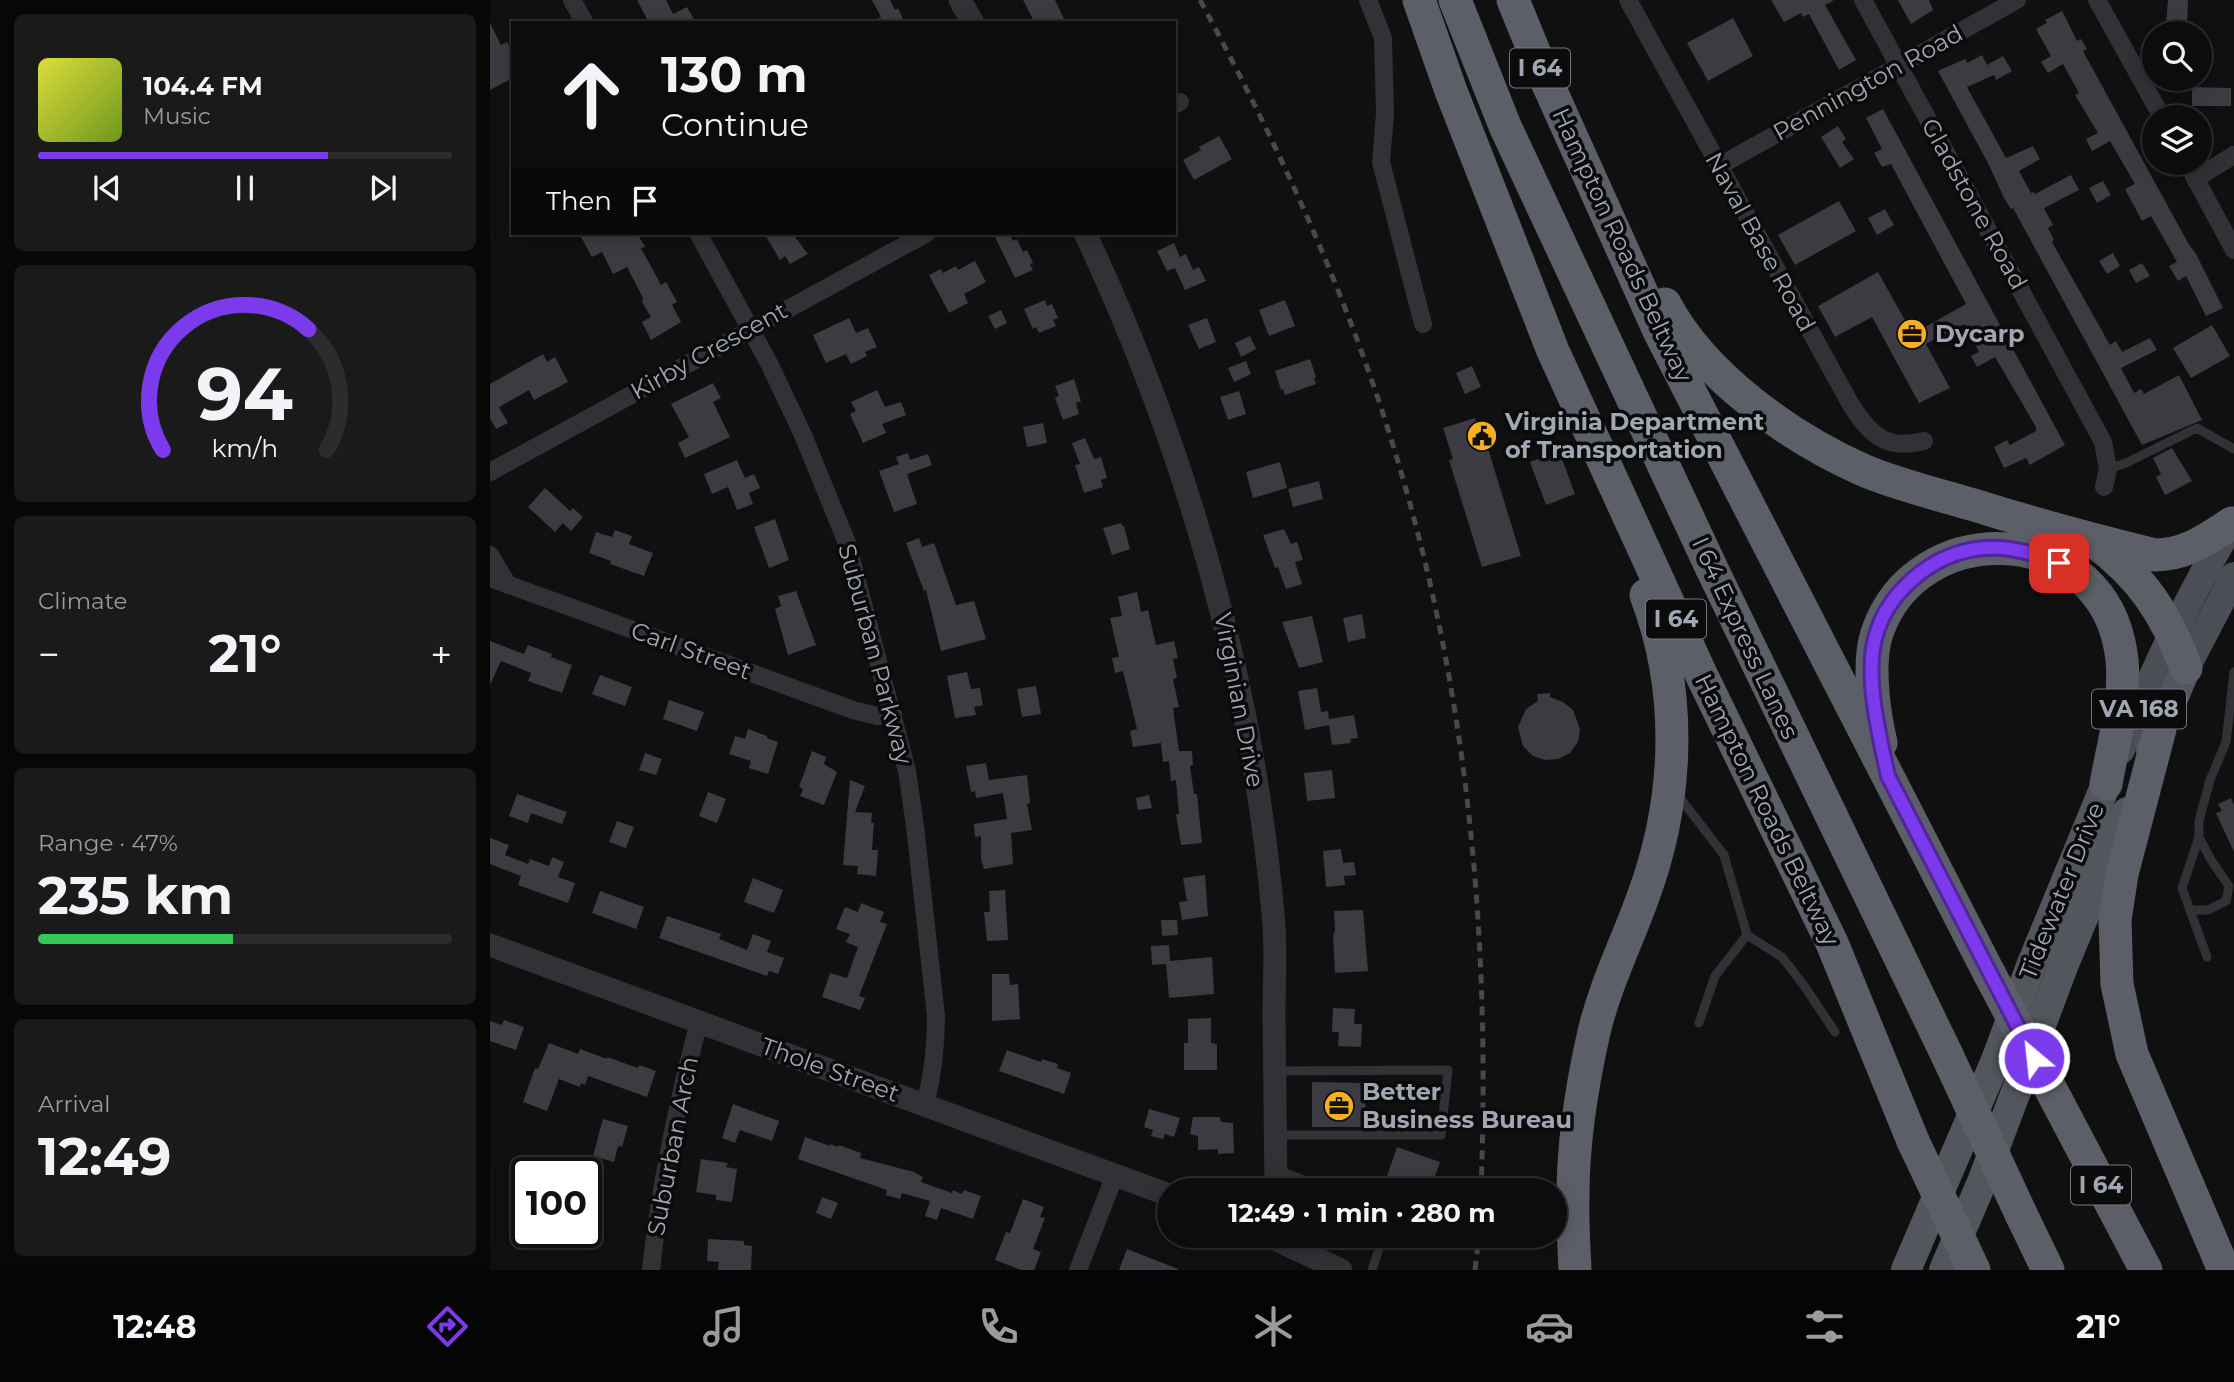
<!DOCTYPE html>
<html lang="en">
<head>
<meta charset="utf-8">
<style>
	:root { --surface:#0c0c0d; --page:#1a1a1b; --text:#f1f3f6; --muted:#9a9b9d; --line:#2c2c2e; --accent:#7c3aed }
	body { margin:0; font-family:Montserrat,sans-serif; background:var(--page); color:var(--text); height:100vh; display:flex; flex-direction:column; font-size:26px; white-space:nowrap }
	* { box-sizing:border-box; margin:0 }
	p { font-size:23px; color:var(--muted) }
	.icon { flex:none; width:38px; height:38px; fill:none; stroke:currentColor; stroke-width:2; stroke-linecap:round; stroke-linejoin:round }
	.map { position:relative; flex:1; overflow:hidden }
	.sheet { display:flex; flex-direction:column; gap:14px; padding:14px; background:#070707; width:490px }
	.sheet>* { flex:none }
	.guide { position:absolute; left:21px; top:21px; width:665px; height:214px; border-radius:0px; box-shadow:0 4px 18px #0003,0 0 0 2px var(--line); background:#0c0c0d; color:var(--text); overflow:hidden }
	.fabs { position:absolute; left:1652px; top:21px; display:grid; gap:14px }
	.fabs a { display:grid; place-items:center; width:70px; height:70px; border-radius:50%; background:var(--surface); box-shadow:0 4px 18px #0003,0 0 0 2px var(--line); font-size:35px }
	.speed { position:absolute; left:21px; top:1157px; display:flex; gap:14px; font-size:35px; font-weight:700; text-align:center }
	.speed>* { display:grid; place-content:center; width:91px; height:91px; border-radius:50%; background:var(--surface); box-shadow:0 4px 18px #0003,0 0 0 2px var(--line); line-height:1 }
	.speed .limit { border:4px solid #111; border-radius:10px; background:#fff; color:#111 }
	.pin { position:absolute; display:grid; place-items:center; width:60px; height:60px; color:#fff; margin:-30px; border-radius:14px; box-shadow:0 4px 10px #0006 }
	.me { position:absolute; width:77px; margin:-38px; rotate:332deg; stroke-linejoin:round; filter:drop-shadow(0 0 5px #0008) }
	.turn { display:flex; align-items:center; gap:24px; height:147px; padding:0 35px; font-size:32px }
	.turn .icon { width:91px; height:91px; stroke-width:2.5 }
	.turn b { display:block; font-size:49px; line-height:60px }
	.then { display:flex; align-items:center; height:66px; padding:0 35px; background:#0003; gap:14px; font-size:26px }
	.big { font-size:52px; font-weight:700; line-height:1.1 }
	.sheet .widget { flex:1; display:flex; flex-direction:column; justify-content:center; gap:10px; min-width:0; padding:0 24px; border-radius:10px; background:var(--page) }
	.sheet .dial { align-items:center; gap:0 }
	.dial svg { height:182px; overflow:visible; fill:none; stroke:var(--line); stroke-width:7; stroke-linecap:round; text-anchor:middle }
	.dial text { fill:var(--text); stroke:none }
	.song { display:flex; align-items:center; gap:21px }
	.cover { width:84px; height:84px; border-radius:10px; background:linear-gradient(135deg,hsl(60 70% 55%),hsl(80 70% 35%)) }
	.played { height:7px; border-radius:4px; background:linear-gradient(90deg,var(--accent) 70%,var(--line) 70%) }
	.keys { display:flex; justify-content:space-around; direction:ltr }
	.heat { display:flex; justify-content:space-between; align-items:center; font-size:38px; direction:ltr }
	.charge { height:10px; border-radius:5px; background:linear-gradient(90deg,#34c759 47%,var(--line) 0) }
	.trip { position:absolute; left:667px; top:1178px; width:410px; height:70px; border-radius:35px; background:var(--surface); box-shadow:0 4px 18px #0003,0 0 0 2px var(--line); font-weight:700; line-height:70px; text-align:center }
	.menu { display:flex; height:112px; justify-content:space-around; align-items:center; background:#050505; color:var(--muted) }
	.menu .icon { width:49px; height:49px }
	.menu .current { color:var(--accent) }
	.menu b { font-size:32px; color:var(--text) }
	main { display:flex; flex:1; min-height:0 }
	.map>svg:first-child { display:block }
</style>
</head>
<body>
<main>
<section class="sheet">
<div class="widget">
<div class="song"><i class="cover"></i><div><b>104.4 FM</b><p>Music</p></div></div>
<div class="played"></div>
<div class="keys"><svg class="icon" aria-label="previous" viewBox="0 0 24 24"><path d="M18 5L8 12l10 7zM5 5v14"/></svg><svg class="icon" aria-label="pause" viewBox="0 0 24 24"><path d="M8 5v14M16 5v14"/></svg><svg class="icon" aria-label="next" viewBox="0 0 24 24"><path d="M6 5l10 7-10 7zM19 5v14"/></svg></div>
</div>
<div class="widget dial"><svg viewBox="0 0 100 80">
<path d="M14 69A42 42 0 1 1 86 69"/>
<path d="M14 69A42 42 0 0 1 78 16" stroke="#7c3aed"/>
<text x="50" y="56" font-size="32" font-weight="700">94</text>
<text x="50" y="72" font-size="11">km/h</text>
</svg></div>
<div class="widget"><p>Climate</p>
<div class="heat"><a>−</a><b class="big">21°</b><a>+</a></div>
</div>
<div class="widget"><p>Range · 47%</p><b class="big">235 km</b><div class="charge"></div></div>
<div class="widget"><p>Arrival</p><b class="big">12:49</b></div>
</section>
<div class="map">
<svg width="1744" height="1270" viewBox="0 0 1744 1270">
	<rect width="100%" height="100%" fill="#101011"/>
	<path fill="#3b3b41" d="M147,0H176L183,14L197,7L206,23H159Z
		M382,0H400L405,10L408,8L415,23H379L391,17Z
		M533,0H565L576,23H545Z
		M1281,0H1344L1335,5L1366,60L1349,70L1319,14L1313,17L1311,13L1294,22Z
		M1408,0H1439L1443,10L1421,24Z
		M1678,0H1698L1697,25L1676,24Z
		M1572,11L1587,41L1591,39L1597,49L1593,51L1698,243L1706,254L1733,308L1716,316L1696,276L1688,281L1679,266L1687,262L1661,216L1652,221L1635,189L1645,184L1620,141L1602,151L1596,139L1608,133L1585,95L1589,93L1573,64L1558,73L1551,62L1561,56L1546,29L1557,23L1555,20Z
		M1243,18L1263,56L1218,81L1197,43Z
		M0,23L11,45L17,42L23,54V78L0,90Z
		M1492,55L1497,65L1513,56L1522,71L1506,80L1504,75L1477,87L1516,158L1543,146L1550,159L1529,171L1541,193L1544,192L1545,194L1581,175L1589,190L1554,208L1563,225L1558,228L1564,240L1562,242L1620,345L1626,341L1632,352L1660,338L1667,350L1631,368L1644,393L1651,389L1654,394L1689,375L1712,420L1652,445L1523,208L1521,209L1514,198L1499,165L1448,71L1475,59L1477,63Z
		M1702,87L1741,88V106H1702Z
		M1393,109L1575,445L1540,465L1536,458L1514,468L1504,447L1517,440L1520,445L1546,431V427L1505,357L1487,367L1481,356L1489,352L1474,324L1436,344L1460,388L1429,403L1382,317L1345,337L1328,306L1388,272L1417,324L1423,321L1428,331L1476,304L1401,164L1392,167L1384,153L1392,149L1376,118Z
		M1348,126L1356,139L1352,142L1364,159L1350,168L1331,137Z
		M729,136L742,159L704,180L693,160L711,150L709,147Z
		M1613,181L1621,195L1607,203L1599,188Z
		M1349,201L1366,231L1305,265L1288,235Z
		M1395,209L1404,225L1387,235L1378,218Z
		M89,233H147L155,247L151,248L171,285L176,282L187,302L182,305L191,322L161,340L152,322L161,317L152,302L153,298L137,267L123,274L112,252L102,257Z
		M274,233H302L318,254L300,264L295,256L290,260Z
		M503,233H519L523,241L527,239L533,252L537,250L543,263L540,264L543,270L525,278Z
		M684,243L690,257L696,254L703,270L709,267L716,281L695,290L685,268L677,271L667,251Z
		M1623,253L1630,266L1617,274L1609,261Z
		M485,261L496,282L474,294L478,303L459,313L439,275L451,269L453,273L466,266L468,270Z
		M1652,263L1660,276L1646,283L1639,270Z
		M555,300L557,306L562,304L568,318L563,320L566,326L549,333L546,327L543,329L534,309Z
		M795,300L805,326L779,336L769,310Z
		M511,310L517,323L505,329L498,316Z
		M359,318L366,333L378,328L387,347L375,352L377,356L361,364L356,354L336,363L323,335Z
		M717,318L726,342L709,349L698,325Z
		M1722,325L1740,356L1701,378L1683,348Z
		M760,336L766,349L751,357L745,343Z
		M53,354L57,362L65,357L78,382L44,400L39,390L9,407L18,423L6,429L0,418V384Z
		M820,359L826,377L824,378L826,384L795,395L793,389L791,390L785,371Z
		M756,361L761,374L744,382L738,368Z
		M982,366L991,387L975,394L966,373Z
		M584,379L591,401L586,403L589,414L573,420L565,398L569,396L565,386Z
		M223,383L231,398L223,402L240,437L195,458L188,443L199,437L181,404Z
		M387,390L395,407L411,402L416,415L392,424L396,433L373,443L360,414L366,411L361,402Z
		M749,391L756,414L738,420L730,397Z
		M985,418L989,430L992,429L1031,556L992,567L959,460L963,459L953,428Z
		M553,423L557,443L537,447L533,427Z
		M595,438L604,459L611,457L617,478L611,480L613,487L594,493L585,465L590,464L582,443Z
		M1682,448L1702,481L1675,495L1666,477L1671,474L1663,458Z
		M1069,451L1085,494L1056,505L1040,462Z
		M418,453L420,460L438,454L442,465L417,474L427,504L404,512L389,471L409,464L406,457Z
		M247,460L255,478L264,474L270,488L259,493L263,504L247,510L238,487L222,494L214,474Z
		M790,462L797,488L763,498L756,472Z
		M829,481L833,499L803,507L798,489Z
		M55,488L80,511L83,508L93,517L81,531L73,523L65,532L38,507Z
		M285,519L299,560L279,568L264,527Z
		M631,523L632,526H634L640,549L622,555L613,528Z
		M794,529L801,544L807,542L813,560L805,562L812,584L796,589L788,567L785,568L773,535Z
		M125,530L142,536L139,544L163,553L154,576L120,564L121,561L99,553L106,532L122,537Z
		M429,538L432,547L444,543L466,605L484,601L496,639L451,651L436,590L434,591L416,543Z
		M306,591L326,645L298,655L285,609L291,606L288,596Z
		M647,592L651,612L658,610L666,645L684,641L688,658L683,659L687,678L683,679L689,707L683,708L689,751H702L703,765L700,766L704,794H707L712,843L691,845L686,814H689L686,780L681,781L679,761L673,762L671,743L643,747L640,731L647,729L633,671L625,673L622,658L629,657L620,618L632,616L628,597Z
		M872,614L876,638L858,642L853,618Z
		M822,616L833,662L809,668L792,622Z
		M0,641L34,654L38,645L62,654L61,657L82,665L72,693L38,681L41,673L11,661L0,685Z
		M477,672L481,689L490,688L493,705L484,707L486,715L465,718L457,676Z
		M110,675L142,687L135,706L102,694Z
		M546,686L551,714L532,717L527,689Z
		M827,688L831,712L838,711L839,719L864,715L868,738L860,739L861,743L842,745L839,725L815,730L808,691Z
		M1060,693V697L1073,702L1083,710L1090,729L1088,742L1080,753L1068,759L1055,760L1043,756L1033,746L1028,727L1036,709L1048,701L1047,694Z
		M179,700L214,712L207,731L173,719Z
		M258,729L277,736V738L288,742L278,774L259,768L261,761L239,754L245,736L255,739Z
		M322,751L336,757L334,764L347,772L334,805L310,796L313,789L309,787Z
		M155,753L172,759L166,775L149,770Z
		M496,763L499,780L537,775L540,803L537,804L542,830L521,833L523,864L494,869L491,859V836L485,837L484,824L517,819L513,793L486,798L485,791L481,792L476,766Z
		M842,770L845,798L817,801L814,773Z
		M360,780L375,786L365,812L382,813L381,823H384L382,850H388L386,876L367,874L368,866L353,865Z
		M218,792L236,799L227,823L209,816Z
		M27,794L77,812L72,824L41,813L38,823L19,816Z
		M659,795L662,808L648,810L646,798Z
		M1741,798L1744,805V852L1726,813L1732,811L1728,804Z
		M127,821L144,827L136,848L119,842Z
		M0,838L19,845L15,855L38,864L40,859L59,866L62,857L74,862L68,877L85,883L78,903L28,885L31,876L0,864Z
		M851,849L853,863L864,862L866,875L854,876L855,885L836,887L833,851Z
		M715,875L718,916L692,920L689,902L697,901L693,878Z
		M263,878L293,890L284,913L254,902Z
		M515,890L518,940L497,941L494,912H500L499,891Z
		M110,891L154,907L146,929L102,913Z
		M371,903L394,912L390,922L397,924L369,996L375,998L370,1010L332,997L340,973L357,978L368,947L356,942L360,934L346,929L355,907L368,912Z
		M873,910L878,971L845,973L843,937L845,930L844,911Z
		M177,916L231,934L229,939L257,950L263,934L281,941L277,952L294,958L288,974L279,971L277,976L169,938Z
		M671,920H687L688,935L672,936Z
		M679,945L680,961L722,957L724,994L679,998L676,964L662,965L661,946Z
		M502,974H519L520,985L528,984L530,1019L502,1021Z
		M843,1008L865,1009L864,1024H872L871,1047L848,1046L849,1032H842Z
		M721,1018V1043L727,1044V1070H694V1043H698V1019Z
		M14,1020L34,1027L26,1050L0,1041V1021L12,1025Z
		M59,1043L88,1054L90,1049L117,1059V1057L148,1068L149,1065L166,1071L157,1097L98,1076L95,1085L91,1083L90,1087L69,1079L57,1111L33,1102L45,1068L48,1069Z
		M517,1050L551,1062L552,1059L568,1064L567,1068L581,1073L574,1094L509,1071Z
		M822,1082L876,1083L875,1127H822Z
		M243,1104L289,1121L282,1141L250,1130L245,1143L232,1138Z
		M659,1109L690,1118L684,1137L675,1134L673,1139L661,1136L663,1130L654,1127Z
		M703,1117H730L731,1122L743,1123L744,1153L728,1154V1149L708,1150V1136L700,1134Z
		M113,1119L138,1126L132,1147L128,1146L124,1162L103,1156Z
		M315,1137L340,1146V1144L348,1147L349,1145L371,1153L370,1158L424,1172L433,1177L431,1182L462,1193L463,1190L472,1194L474,1190L491,1196L483,1219L451,1208L447,1220L435,1216L440,1201L412,1193L410,1199L396,1195L397,1190L308,1159Z
		M907,1147L950,1162L940,1190H928L896,1179Z
		M211,1159L238,1163L236,1167L247,1169L242,1202L226,1200V1195L206,1192Z
		M96,1186L113,1191L98,1232H96Z
		M332,1197L348,1203L341,1219L326,1213Z
		M533,1199L554,1207L550,1217L555,1218L543,1249L551,1252L544,1270H531L505,1260L516,1232L520,1233Z
		M218,1239L254,1241V1245L262,1246L261,1270H228L229,1262L217,1261Z
		M637,1249L688,1269V1270H629Z"/>
	<g fill="none" stroke-linecap="round" stroke-linejoin="round">
		<path stroke="#313136" stroke-width="9" d="M1618,469L1636,463L1707,428L1744,449
			M1187,794L1234,855L1257,935L1225,976L1209,1023
			M1709,837L1721,860L1739,886L1736,901L1718,910H1700L1692,888L1709,837V821L1720,780L1736,742L1744,672
			M1700,910L1717,957
			M1257,935L1292,957L1315,987L1345,1032
			M786,1135H951L958,1070L786,1071
			M787,1170L841,1190
			M882,1270L893,1236"/>
		<path stroke="#313136" stroke-width="18" d="M82,0L95,23
			M878,0L893,38L895,114L891,162L933,324
			M1138,0L1361,405C1380,434 1395,451 1434,441
			M1373,0L1613,442L1618,469L1614,487
			M1607,0L1672,117
			M684,105L690,102
			M1697,163L1744,250
			M1229,166L1527,0
			M1705,179L1744,155
			M208,233L280,365L313,435L357,543L417,771L425,826L446,1016C446,1047 443,1075 435,1105
			M0,472L437,233
			M0,555L18,585
			M0,578L363,710L387,716L403,714
			M161,1270C170,1186 187,1104 209,1022
			M588,1270L625,1175"/>
		<path stroke="#313136" stroke-width="23" d="M470,0L483,23
			M595,233C697,450 764,685 784,925C786,955 784,985 784,1015C785,1073 785,1132 786,1190
			M0,945L679,1195
			M778,1236L851,1270"/>
		<path stroke="#4c4e55" stroke-width="28" d="M1696,668L1744,576
			M1631,750C1663,672 1699,594 1743,522"/>
		<path stroke="#54565e" stroke-width="30" d="M1661,750L1696,668
			M1416,1270L1506,1060L1541,966L1616,784
			M1454,1270L1492,1182L1574,964L1637,812"/>
		<path stroke="#5c5f67" stroke-width="33" d="M929,0L961,91L1063,351L1211,674L1342,943L1423,1141
			M965,0L1015,126L1222,569L1457,1055
			M1023,0L1052,71L1170,333L1499,973
			M1175,304C1213,376 1299,437 1373,470C1408,485 1447,494 1484,505C1544,524 1604,540 1665,555C1696,555 1717,539 1742,523
			M1605,542C1652,577 1676,614 1696,668
			M1670,729L1632,874L1625,920L1627,984L1642,1054L1734,1270
			M1391,743C1384,712 1377,663 1387,633C1426,517 1602,521 1629,642C1640,688 1624,738 1616,784
			M1567,1101L1656,1270
			M1531,1214L1558,1270
			M1085,1270C1084,1245 1082,1220 1083,1195C1083,1141 1092,1085 1104,1032C1115,985 1137,942 1153,897C1189,800 1193,692 1156,595"/>
		<path stroke="#47494f" stroke-width="5" stroke-dasharray="9 7" stroke-linecap="butt" d="M710,0C795,157 869,320 917,493C981,720 1000,955 991,1190
			M985,1270L989,1236"/>
		<path stroke="#5c5f67" stroke-width="33" d="M1499,973L1567,1101
			M1457,1055L1531,1214
			M1423,1141L1484,1270"/>
	</g>
	<g fill="none" stroke-linecap="round" stroke-linejoin="round">
		<g stroke="#51269a" stroke-width="18">
			<path id="route" d="M1544,1058L1398,776C1390,739 1377,686 1383,648C1392,594 1442,552 1495,548C1521,546 1545,554 1569,563"/>
		</g>
		<use href="#route" stroke="#7c3aed" stroke-width="12"/>
	</g>
	<defs>
		<g id="office-disc" transform="scale(1.575)"><circle r="9.5" fill="#f6b022" stroke="#0b0b0c"/><path d="M-6-3h4V-5.5h4V-3h4V5H-6ZM-1-4.5V-3h2v-1.5ZM-6 0V1H6V0Z" fill="#111"/></g>
		<g id="civic-disc" transform="scale(1.575)"><circle r="9.5" fill="#f6b022" stroke="#0b0b0c"/><path d="M-.6-6.5H3V-4.5H.6V-3L4-1V1h2V6H-6V1h2V-1L-.6-3ZM-1.2 2.5V6h2.4V2.5Z" fill="#111"/></g>
	</defs>
	<g fill-rule="evenodd">
		<use href="#office-disc" x="1422" y="334"/>
		<use href="#civic-disc" x="992" y="436"/>
		<use href="#office-disc" x="849" y="1106"/>
	</g>
	<g text-anchor="middle" stroke-width="7" stroke-linejoin="round" paint-order="stroke">
		<g fill="#0b0b0c" stroke="#737880" stroke-width="2">
			<rect x="1020" y="48.5" width="60" height="39" rx="5"/>
			<rect x="1156" y="599.5" width="60" height="39" rx="5"/>
			<rect x="1602" y="689.5" width="94" height="39" rx="5"/>
			<rect x="1581" y="1165.5" width="60" height="39" rx="5"/>
		</g>
		<g font-size="23" font-weight="bold" fill="#a0a6b2">
			<text x="1050" y="76">I 64</text>
			<text x="1186" y="627">I 64</text>
			<text x="1649" y="717">VA 168</text>
			<text x="1611" y="1193">I 64</text>
		</g>
		<g font-size="24" fill="#a0a6b2" stroke="#0b0b0c">
			<text transform="translate(1378 83) rotate(-29)" y="8">Pennington Road</text>
			<text transform="translate(1484 204) rotate(61)" y="8">Gladstone Road</text>
			<text transform="translate(1270 242) rotate(61)" y="8">Naval Base Road</text>
			<text transform="translate(1132 245) rotate(65)" y="8">Hampton Roads Beltway</text>
			<text transform="translate(219 351) rotate(-29)" y="8">Kirby Crescent</text>
			<text transform="translate(1255 638) rotate(65)" y="8">I 64 Express Lanes</text>
			<text transform="translate(201 651) rotate(20)" y="8">Carl Street</text>
			<text transform="translate(385 654) rotate(75)" y="8">Suburban Parkway</text>
			<text transform="translate(749 700) rotate(79)" y="8">Virginian Drive</text>
			<text transform="translate(1277 810) rotate(64)" y="8">Hampton Roads Beltway</text>
			<text transform="translate(1572 891) rotate(-68)" y="8">Tidewater Drive</text>
			<text transform="translate(340 1070) rotate(20)" y="8">Thole Street</text>
			<text transform="translate(183 1146) rotate(-79)" y="8">Suburban Arch</text>
		</g>
		<g font-size="24" font-weight="bold" fill="#a0a6b2" stroke="#0b0b0c" text-anchor="start">
			<text x="1445" y="342">Dycarp</text>
			<text x="1015" y="430">Virginia Department<tspan x="1015" dy="28">of Transportation</tspan></text>
			<text x="872" y="1100">Better<tspan x="872" dy="28">Business Bureau</tspan></text>
		</g>
	</g>
</svg>
<div class="fabs">
<a><svg class="icon" aria-label="search" viewBox="0 0 24 24"><circle cx="10" cy="10" r="6"/><path d="M15 15l6 6"/></svg></a>
<a><svg class="icon" aria-label="layers" viewBox="0 0 24 24"><path d="M12 4l9 5-9 5-9-5zM3 14l9 5 9-5"/></svg></a>
</div>
<div class="speed"><div class="limit">100</div></div>
<div class="pin" style="left:1569px;top:563px;background:#d93025"><svg class="icon" aria-label="arrive" viewBox="0 0 24 24"><path d="M6 21V4h12l-3 4 3 4H6"/></svg></div>
<svg class="me" style="left:1544px;top:1058px" viewBox="-20 -20 40 40"><circle r="17" fill="#7c3aed" stroke="#fff" stroke-width="3"/><path d="M0-11L8 9 0 5-8 9z" fill="#fff"/></svg>
<div class="trip">12:49 · 1 min · 280 m</div>
<div class="guide">
<div class="turn"><svg class="icon" aria-label="ahead" viewBox="0 0 24 24"><path d="M12 20V5M6 11l6-6 6 6"/></svg><div><b>130 m</b>Continue</div></div>
<div class="then">Then<svg class="icon" aria-label="arrive" viewBox="0 0 24 24"><path d="M6 21V4h12l-3 4 3 4H6"/></svg></div>
</div>
</div>
</main>
<nav class="menu">
<b>12:48</b>
<svg class="icon current" aria-label="directions" viewBox="0 0 24 24"><path d="M12 3l9 9-9 9-9-9zM9 14v-3h6M13 9l2 2-2 2"/></svg>
<svg class="icon" aria-label="music" viewBox="0 0 24 24"><path d="M9 18V5l10-2v13"/><circle cx="6" cy="18" r="3"/><circle cx="16" cy="16" r="3"/></svg>
<svg class="icon" aria-label="phone" viewBox="0 0 24 24"><path d="M5 4h4l2 5-3 2q2 4 5 5l2-3 5 2v4C11 20 4 13 5 4z"/></svg>
<svg class="icon" aria-label="climate" viewBox="0 0 24 24"><path d="M12 3v18M4 7l16 10M4 17L20 7"/></svg>
<svg class="icon" aria-label="car" viewBox="0 0 24 24"><path d="M5 17H2v-5l4-1 3-4h7l3 4 3 1v5h-3M9 17h6M6 11h13"/><circle cx="7" cy="17" r="2"/><circle cx="17" cy="17" r="2"/></svg>
<svg class="icon" aria-label="filters" viewBox="0 0 24 24"><path d="M4 7h16M4 17h16"/><circle cx="9" cy="7" r="2"/><circle cx="15" cy="17" r="2"/></svg>
<b>21°</b>
</nav>
</body>
</html>
